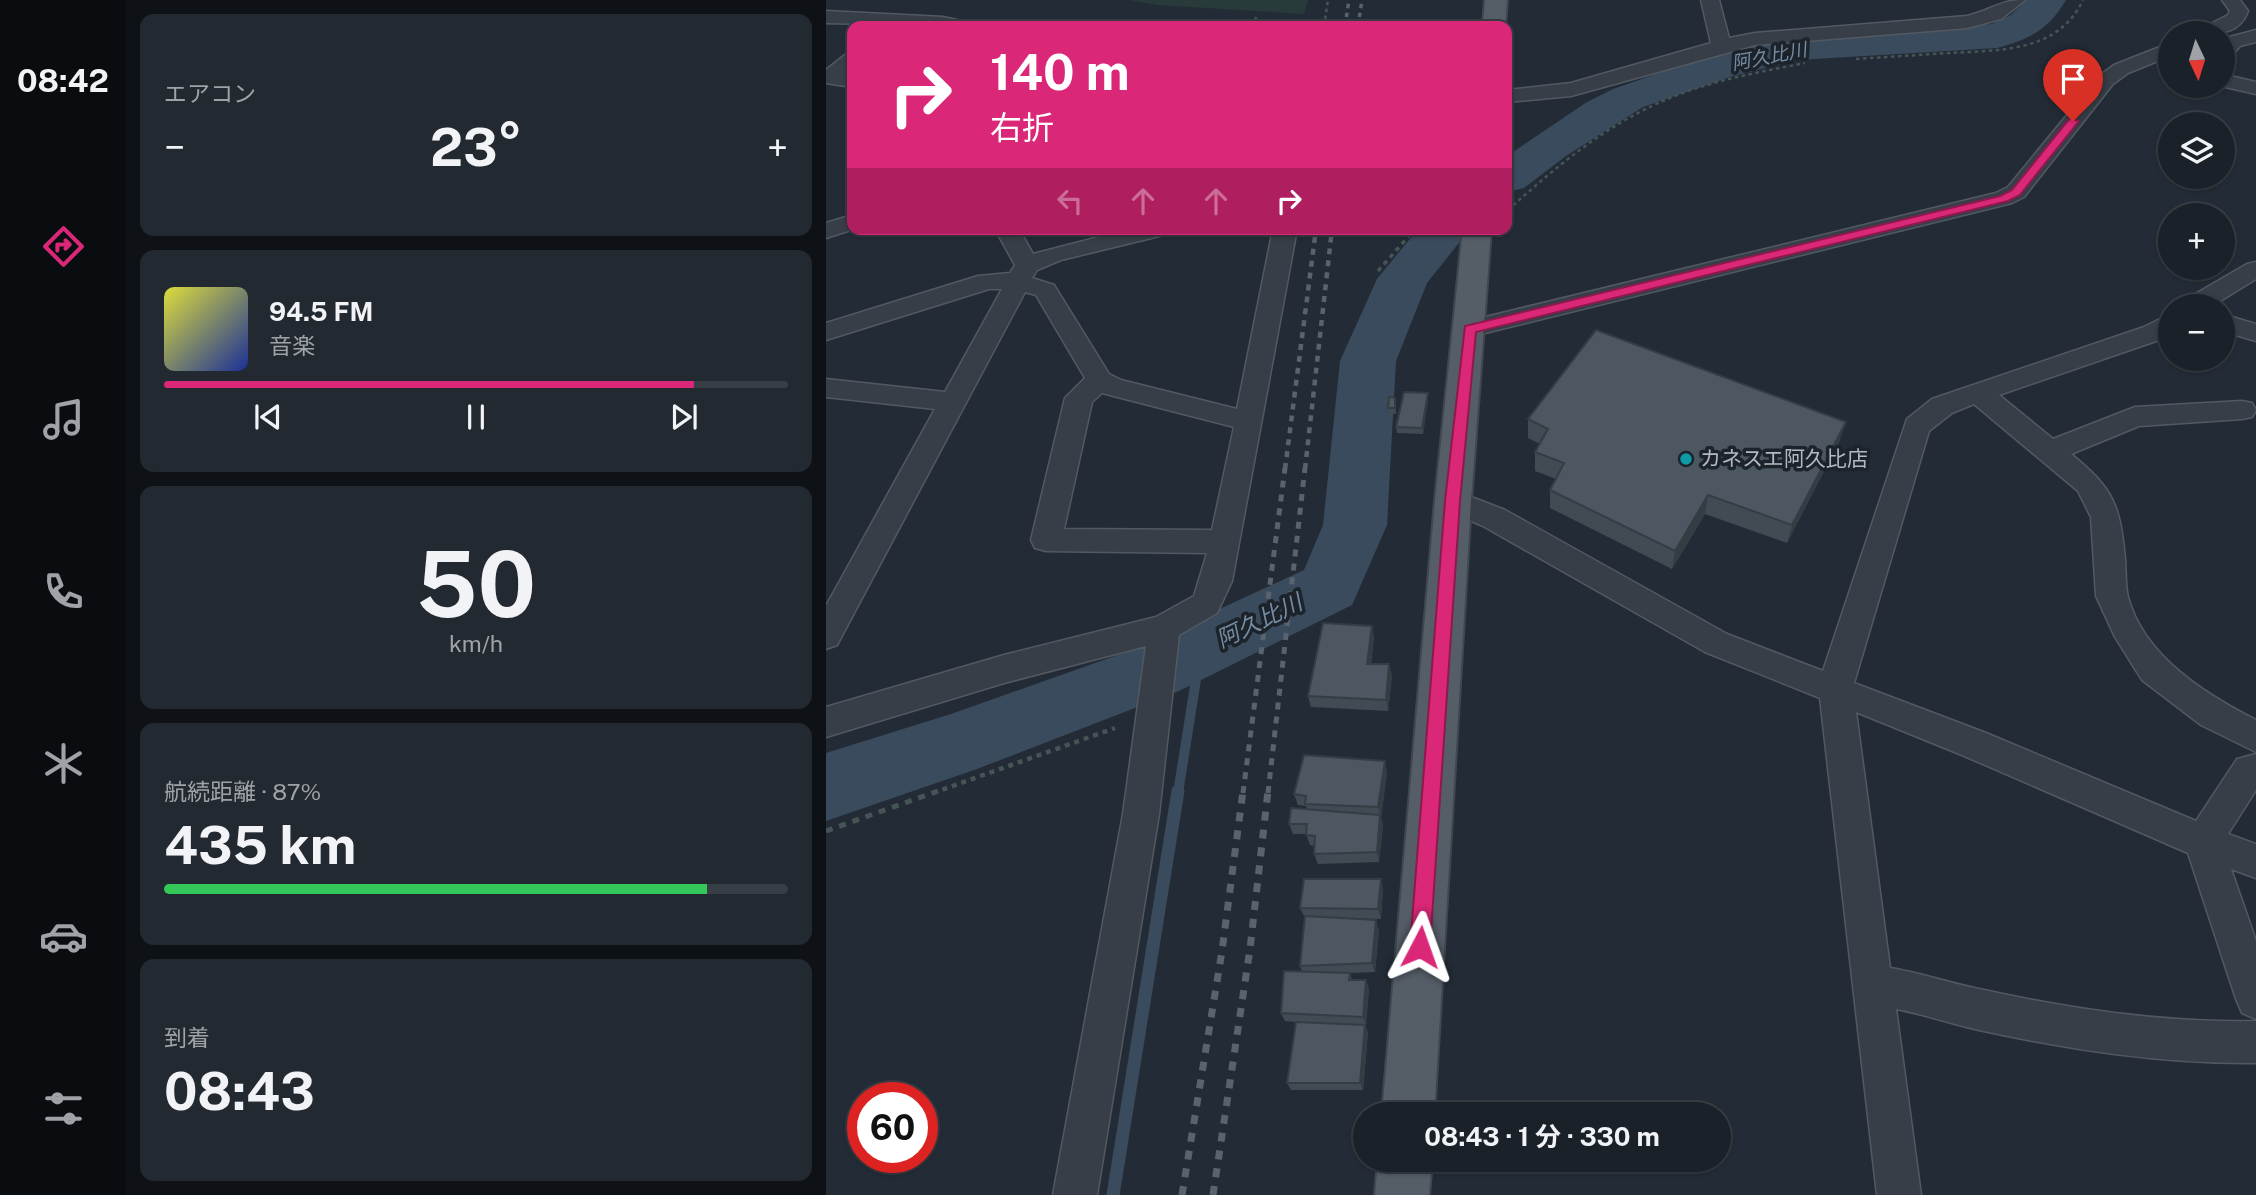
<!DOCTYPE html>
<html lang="ja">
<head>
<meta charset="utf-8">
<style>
	:root { --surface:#1a2128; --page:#232930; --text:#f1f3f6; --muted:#9fa3a8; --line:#383e45; --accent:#db2777 }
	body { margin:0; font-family:"Public Sans","Noto Sans JP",sans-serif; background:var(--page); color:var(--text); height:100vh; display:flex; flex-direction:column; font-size:26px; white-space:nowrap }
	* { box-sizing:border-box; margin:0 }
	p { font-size:23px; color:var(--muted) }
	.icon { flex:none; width:38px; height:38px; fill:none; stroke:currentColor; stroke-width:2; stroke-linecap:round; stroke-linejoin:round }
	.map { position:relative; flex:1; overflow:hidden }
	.details { display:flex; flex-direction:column; gap:14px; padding:14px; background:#0e1216; width:700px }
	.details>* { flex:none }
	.top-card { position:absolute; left:21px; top:21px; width:665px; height:214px; border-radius:14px; box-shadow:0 2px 5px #0004,0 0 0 2px var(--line); background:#db2777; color:#fff; overflow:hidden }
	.needle { width:46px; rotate:176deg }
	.controls { position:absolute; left:1332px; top:21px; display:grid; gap:14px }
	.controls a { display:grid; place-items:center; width:77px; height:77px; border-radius:50%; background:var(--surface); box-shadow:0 2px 5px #0004,0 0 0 2px var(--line); font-size:35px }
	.speed { position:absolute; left:21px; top:1082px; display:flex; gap:14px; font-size:35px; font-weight:700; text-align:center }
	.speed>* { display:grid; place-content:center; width:91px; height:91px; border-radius:50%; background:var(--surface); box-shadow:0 2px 5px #0004,0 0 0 2px var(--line); line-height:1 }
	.speed .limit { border:10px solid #d22; background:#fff; color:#111 }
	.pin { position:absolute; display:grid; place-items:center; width:60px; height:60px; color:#fff; margin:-72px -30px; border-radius:50% 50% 50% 0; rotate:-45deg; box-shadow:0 0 7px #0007 }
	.pin .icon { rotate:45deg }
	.me { position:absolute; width:77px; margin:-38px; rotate:4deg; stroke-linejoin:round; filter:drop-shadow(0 0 5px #0008) }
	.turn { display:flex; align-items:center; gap:24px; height:147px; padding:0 28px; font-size:32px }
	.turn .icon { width:91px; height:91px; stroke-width:2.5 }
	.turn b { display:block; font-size:49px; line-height:60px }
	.lanes { display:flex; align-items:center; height:66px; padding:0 28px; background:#0003; justify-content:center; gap:35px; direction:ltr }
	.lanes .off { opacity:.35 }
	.big { font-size:52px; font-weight:700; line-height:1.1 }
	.details .card { flex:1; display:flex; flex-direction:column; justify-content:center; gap:10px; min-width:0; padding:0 24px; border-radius:14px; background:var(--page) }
	.details .dial { align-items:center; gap:0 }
	.dial b { font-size:91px; line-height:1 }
	.song { display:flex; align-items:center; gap:21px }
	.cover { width:84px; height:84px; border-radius:10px; background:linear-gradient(135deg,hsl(60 70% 55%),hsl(230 70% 35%)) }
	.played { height:7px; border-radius:4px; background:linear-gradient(90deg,var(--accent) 85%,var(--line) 85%) }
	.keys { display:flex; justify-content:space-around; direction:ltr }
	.heat { display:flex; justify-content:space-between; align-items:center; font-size:38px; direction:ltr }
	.charge { height:10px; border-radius:5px; background:linear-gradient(90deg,#34c759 87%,var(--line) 0) }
	.trip { position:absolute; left:527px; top:1102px; width:378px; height:70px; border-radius:35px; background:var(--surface); box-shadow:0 2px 5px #0004,0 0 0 2px var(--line); font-weight:700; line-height:70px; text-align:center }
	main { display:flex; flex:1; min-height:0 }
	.menu { display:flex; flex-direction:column; width:126px; justify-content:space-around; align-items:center; background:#0a0d10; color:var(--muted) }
	.menu .icon { width:49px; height:49px }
	.menu .active { color:var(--accent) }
	.menu b { font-size:32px; color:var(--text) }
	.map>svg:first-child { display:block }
</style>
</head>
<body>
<main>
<nav class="menu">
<b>08:42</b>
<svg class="icon active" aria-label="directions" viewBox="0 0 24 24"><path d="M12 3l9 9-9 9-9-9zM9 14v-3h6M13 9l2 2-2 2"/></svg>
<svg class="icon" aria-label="music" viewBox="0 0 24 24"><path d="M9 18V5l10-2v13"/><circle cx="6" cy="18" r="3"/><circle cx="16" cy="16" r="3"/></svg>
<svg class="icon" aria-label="phone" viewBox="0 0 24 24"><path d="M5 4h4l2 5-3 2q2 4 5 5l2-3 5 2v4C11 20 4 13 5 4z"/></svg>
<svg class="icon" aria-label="climate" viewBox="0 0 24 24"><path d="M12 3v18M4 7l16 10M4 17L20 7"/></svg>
<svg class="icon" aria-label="car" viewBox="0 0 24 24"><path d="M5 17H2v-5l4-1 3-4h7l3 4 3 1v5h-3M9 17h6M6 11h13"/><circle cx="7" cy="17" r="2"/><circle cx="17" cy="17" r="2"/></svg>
<svg class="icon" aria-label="filters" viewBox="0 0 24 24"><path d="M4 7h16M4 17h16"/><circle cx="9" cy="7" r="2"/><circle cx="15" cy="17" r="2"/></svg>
</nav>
<section class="details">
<div class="card"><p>エアコン</p>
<div class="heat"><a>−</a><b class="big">23°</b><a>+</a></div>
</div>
<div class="card">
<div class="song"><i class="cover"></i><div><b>94.5 FM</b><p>音楽</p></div></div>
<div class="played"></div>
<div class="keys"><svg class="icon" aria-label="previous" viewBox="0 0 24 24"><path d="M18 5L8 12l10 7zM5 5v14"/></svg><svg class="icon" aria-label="pause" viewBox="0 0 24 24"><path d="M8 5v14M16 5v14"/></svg><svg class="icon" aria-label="next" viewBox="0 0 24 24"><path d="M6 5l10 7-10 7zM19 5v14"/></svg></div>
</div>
<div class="card dial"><b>50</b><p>km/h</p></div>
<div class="card"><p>航続距離 · 87%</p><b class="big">435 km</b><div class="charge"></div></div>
<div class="card"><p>到着</p><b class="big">08:43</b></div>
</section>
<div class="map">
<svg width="1430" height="1195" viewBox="0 0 1430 1195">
	<rect width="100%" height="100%" fill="#232c36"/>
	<path fill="#283a39" d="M303,0H482L478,14L331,5Z"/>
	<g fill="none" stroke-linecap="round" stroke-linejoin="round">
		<path stroke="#3a4b5d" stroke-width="10" d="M352,793L375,648"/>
		<path stroke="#3a4b5d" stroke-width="13" d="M287,1195L352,791"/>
		<path fill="#3a4b5d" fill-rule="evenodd" d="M1200,0H1240C1223,29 1203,40 1171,48L972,60L907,76L817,107L740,156L698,188L681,192V156L761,102L787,89L879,57L972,36L1166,24L1185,15Z
			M592,229H644L601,283L570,361L561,525L526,605L353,691L151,769L0,821V753L125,714L303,651L478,570L497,525L514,361L551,279Z"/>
		<g stroke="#525961" stroke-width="3">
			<path id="minor" d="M875,0H893L903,38L929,33L1141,16C1166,10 1173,0 1199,0L1175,19L1141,28L929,45L745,96L681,102V90L745,83L885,43Z
				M1396,0H1414L1422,11C1413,35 1394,33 1373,33L1375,29L1402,15L1404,11Z
				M0,11L117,17L140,22L143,26L0,23Z
				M1430,30V42L1414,46L1403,59L1396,61V42L1400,38Z
				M1344,43V56L1302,73L1287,84L1198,197L1186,203L643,337L634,335L630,329L634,323L643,321L1170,193L1182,187L1273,76L1288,65Z
				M26,53V69L20,74L26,75V87L0,83V70L19,55Z
				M1396,74L1430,82V94L1395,86Z
				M26,215L28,229L0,238V223Z
				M169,229H193L207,254L304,229H346L342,234L235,260L211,270L206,278L228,285L283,374L295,380L411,409L447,229H471L406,581L391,613L353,635L333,814L271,1195H227L297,814L320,646L178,683L0,737V707L178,655L330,617L368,596L381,553L220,551L209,548L205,540L239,398L259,378L210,295L199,292L11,645L0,649V606L109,409L0,397V379L119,392L176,289H163L0,340V323L152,276L184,273L189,265ZM276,393L408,427L386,530L238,529L266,402Z
				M1430,262V279L1386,306H1355L1359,300L1421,264Z
				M1344,314V334L1336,339L1173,395L1227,439L1309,407L1416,401L1426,403L1430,410L1426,417L1416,419L1313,426L1245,454C1288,489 1294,505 1299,559C1300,571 1299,585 1302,597C1318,656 1379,694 1430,720V752L1375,725L1316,680L1289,637L1270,596L1265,517L1252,491L1148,404L1126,413L1103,431L1028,683L1160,733L1370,821L1411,759L1430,754V790L1402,834L1430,844V878L1405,869L1430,941V1019L1416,1013L1410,999L1362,853L1136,755L1030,712L1064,968C1095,973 1123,983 1153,989C1245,1009 1336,1023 1430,1021V1063C1336,1064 1245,1050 1153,1030C1125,1024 1098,1014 1070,1009L1095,1195H1051L994,698L879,652L657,526L617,509L612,501L617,493L627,490L679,510L901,634L997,671L1081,419L1106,399L1318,327Z
				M1396,314L1430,324V341L1396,331Z"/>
		</g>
		<g stroke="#404750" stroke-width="4">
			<path id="primary" d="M659,0H681L679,26H657Z
				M637,229H665L645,501L608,1115H556L609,501Z
				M552,1160H606L603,1195H549Z"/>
		</g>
		<path stroke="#455556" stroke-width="2.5" stroke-dasharray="3.5 3.5" stroke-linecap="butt" d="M425,26L432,15
			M498,26L502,0
			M1030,59C1061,57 1092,55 1123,53C1173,50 1232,53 1257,0
			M682,210C731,166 782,123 844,98C887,80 934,72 979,63"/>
		<path stroke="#455556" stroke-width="3.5" stroke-dasharray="4.5 4.5" stroke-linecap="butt" d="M681,210L683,208
			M552,271L589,229"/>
		<path stroke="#455556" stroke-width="4.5" stroke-dasharray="5 5" stroke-linecap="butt" d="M107,793L289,728"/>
		<path stroke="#455556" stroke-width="5" stroke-dasharray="7 7" stroke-linecap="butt" d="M0,831L112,791"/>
		<use href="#minor" fill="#373e47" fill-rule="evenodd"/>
		<use href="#primary" fill="#555d67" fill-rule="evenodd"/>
		<path stroke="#59636d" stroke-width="3.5" stroke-dasharray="4.5 4.5" stroke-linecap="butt" d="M519,26L523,0
			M532,26L536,0"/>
		<path stroke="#59636d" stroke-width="4.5" stroke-dasharray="6 6" stroke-linecap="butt" d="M459,469L490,229
			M479,469L506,229"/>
		<path stroke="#59636d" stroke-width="5" stroke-dasharray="7 7" stroke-linecap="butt" d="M417,793L459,468
			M442,793L479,468"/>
		<path stroke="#59636d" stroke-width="7" stroke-dasharray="9 9" stroke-linecap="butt" d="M356,1195L396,951L417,791
			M387,1195L424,949L442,791"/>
	</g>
	<path fill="#414b53" d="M602,393V400L597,434L571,433L570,427Z
		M569,398L570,414H563L562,408Z
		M702,419L1014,440L961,543L879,514L846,569L724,508V490L730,479L709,471V452L714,444L702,438Z
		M546,626L548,638L545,664H563L566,676L562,711L485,707L482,696Z
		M561,772L555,818L557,825L553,862L492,864L488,854L489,846L484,845L480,834H467L463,824L481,809L480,806L472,805L468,794Z
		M557,889L555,919L509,918L553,930L549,972L524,973L526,980H540L543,989L540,1025H539L542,1033L537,1090H465L461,1083L470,1022L459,1021L455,1013L476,972L474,966L479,918L474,908Z"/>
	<path fill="#353d44" d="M602,393V400L597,434L596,428Z
		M1020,422L1014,440L961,543L966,525Z
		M882,495L879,514L846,569L849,551Z
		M546,626L548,638L543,675L541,664Z
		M563,664L566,676L562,711L560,700Z
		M559,761L561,772L555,818L552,807Z
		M554,815L557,825L553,862L551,852Z
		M555,879L557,889L555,919L552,909Z
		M550,920L553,930L549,972L546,963Z
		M540,980L543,989L540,1025L537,1017Z
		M539,1025L542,1033L537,1090L534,1083Z"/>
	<path fill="#4c5761" stroke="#353d44" stroke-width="2" d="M770,330L1020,422L966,525L882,495L849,551L724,490L738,463L709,452L722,429L702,419Z
		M578,392L602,393L596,428L570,427Z
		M563,397L569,398V408H562Z
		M497,623L546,626L541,664H563L560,700L482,696Z
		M478,755L559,761L552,807L479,804L480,796L468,794Z
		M465,808L554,815L551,852L488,854L489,836L480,835L481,824H463Z
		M478,879H555L552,909L474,908Z
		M479,916L550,920L546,963L474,966Z
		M458,971L524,973L523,980H540L537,1017L455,1013Z
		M470,1022L539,1025L534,1083H461Z"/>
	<path fill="#db2777" stroke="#8e194d" stroke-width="2" d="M1244,118L1253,121L1194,195L1182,201L650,332L634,501L604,947L601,954L594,957L587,954L584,947L619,501L639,326L1174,196L1186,190Z"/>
	<circle fill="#0f9aa8" stroke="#1c232b" stroke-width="2.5" cx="860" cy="459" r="7"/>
	<g text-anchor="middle" stroke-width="7" stroke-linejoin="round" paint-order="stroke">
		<g font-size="19" font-style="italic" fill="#758ca3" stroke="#1c232b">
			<text transform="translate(943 56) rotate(-11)" y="7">阿久比川</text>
		</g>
		<g font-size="21" fill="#b2b9c3" stroke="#1c232b" text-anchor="start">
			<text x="874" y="466">カネスエ阿久比店</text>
		</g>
		<g font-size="23" font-style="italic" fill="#758ca3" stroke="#1c232b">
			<text transform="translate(433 621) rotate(-26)" y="8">阿久比川</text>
		</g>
	</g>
</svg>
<div class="controls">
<a><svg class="needle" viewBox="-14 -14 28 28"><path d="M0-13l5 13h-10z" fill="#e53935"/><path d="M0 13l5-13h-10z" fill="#9fa3a8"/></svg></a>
<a><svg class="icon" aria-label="layers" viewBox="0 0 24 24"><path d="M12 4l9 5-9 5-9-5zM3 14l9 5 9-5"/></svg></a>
<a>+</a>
<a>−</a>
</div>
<div class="speed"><div class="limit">60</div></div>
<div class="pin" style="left:1247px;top:121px;background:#d93025"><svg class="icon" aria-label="arrive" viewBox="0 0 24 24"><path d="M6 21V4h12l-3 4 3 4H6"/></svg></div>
<svg class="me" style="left:594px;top:947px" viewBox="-20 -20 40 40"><path d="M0-17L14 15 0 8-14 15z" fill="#db2777" stroke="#fff" stroke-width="4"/></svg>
<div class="trip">08:43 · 1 分 · 330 m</div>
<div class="top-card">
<div class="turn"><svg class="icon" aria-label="right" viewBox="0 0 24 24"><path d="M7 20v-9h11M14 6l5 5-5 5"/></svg><div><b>140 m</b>右折</div></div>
<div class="lanes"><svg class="icon off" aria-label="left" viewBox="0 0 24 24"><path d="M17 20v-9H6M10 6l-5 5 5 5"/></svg><svg class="icon off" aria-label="ahead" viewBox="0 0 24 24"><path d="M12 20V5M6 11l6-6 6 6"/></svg><svg class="icon off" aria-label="ahead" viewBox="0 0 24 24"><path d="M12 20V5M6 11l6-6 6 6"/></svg><svg class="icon" aria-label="right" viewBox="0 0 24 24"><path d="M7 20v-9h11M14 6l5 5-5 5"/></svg></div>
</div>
</div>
</main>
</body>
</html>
